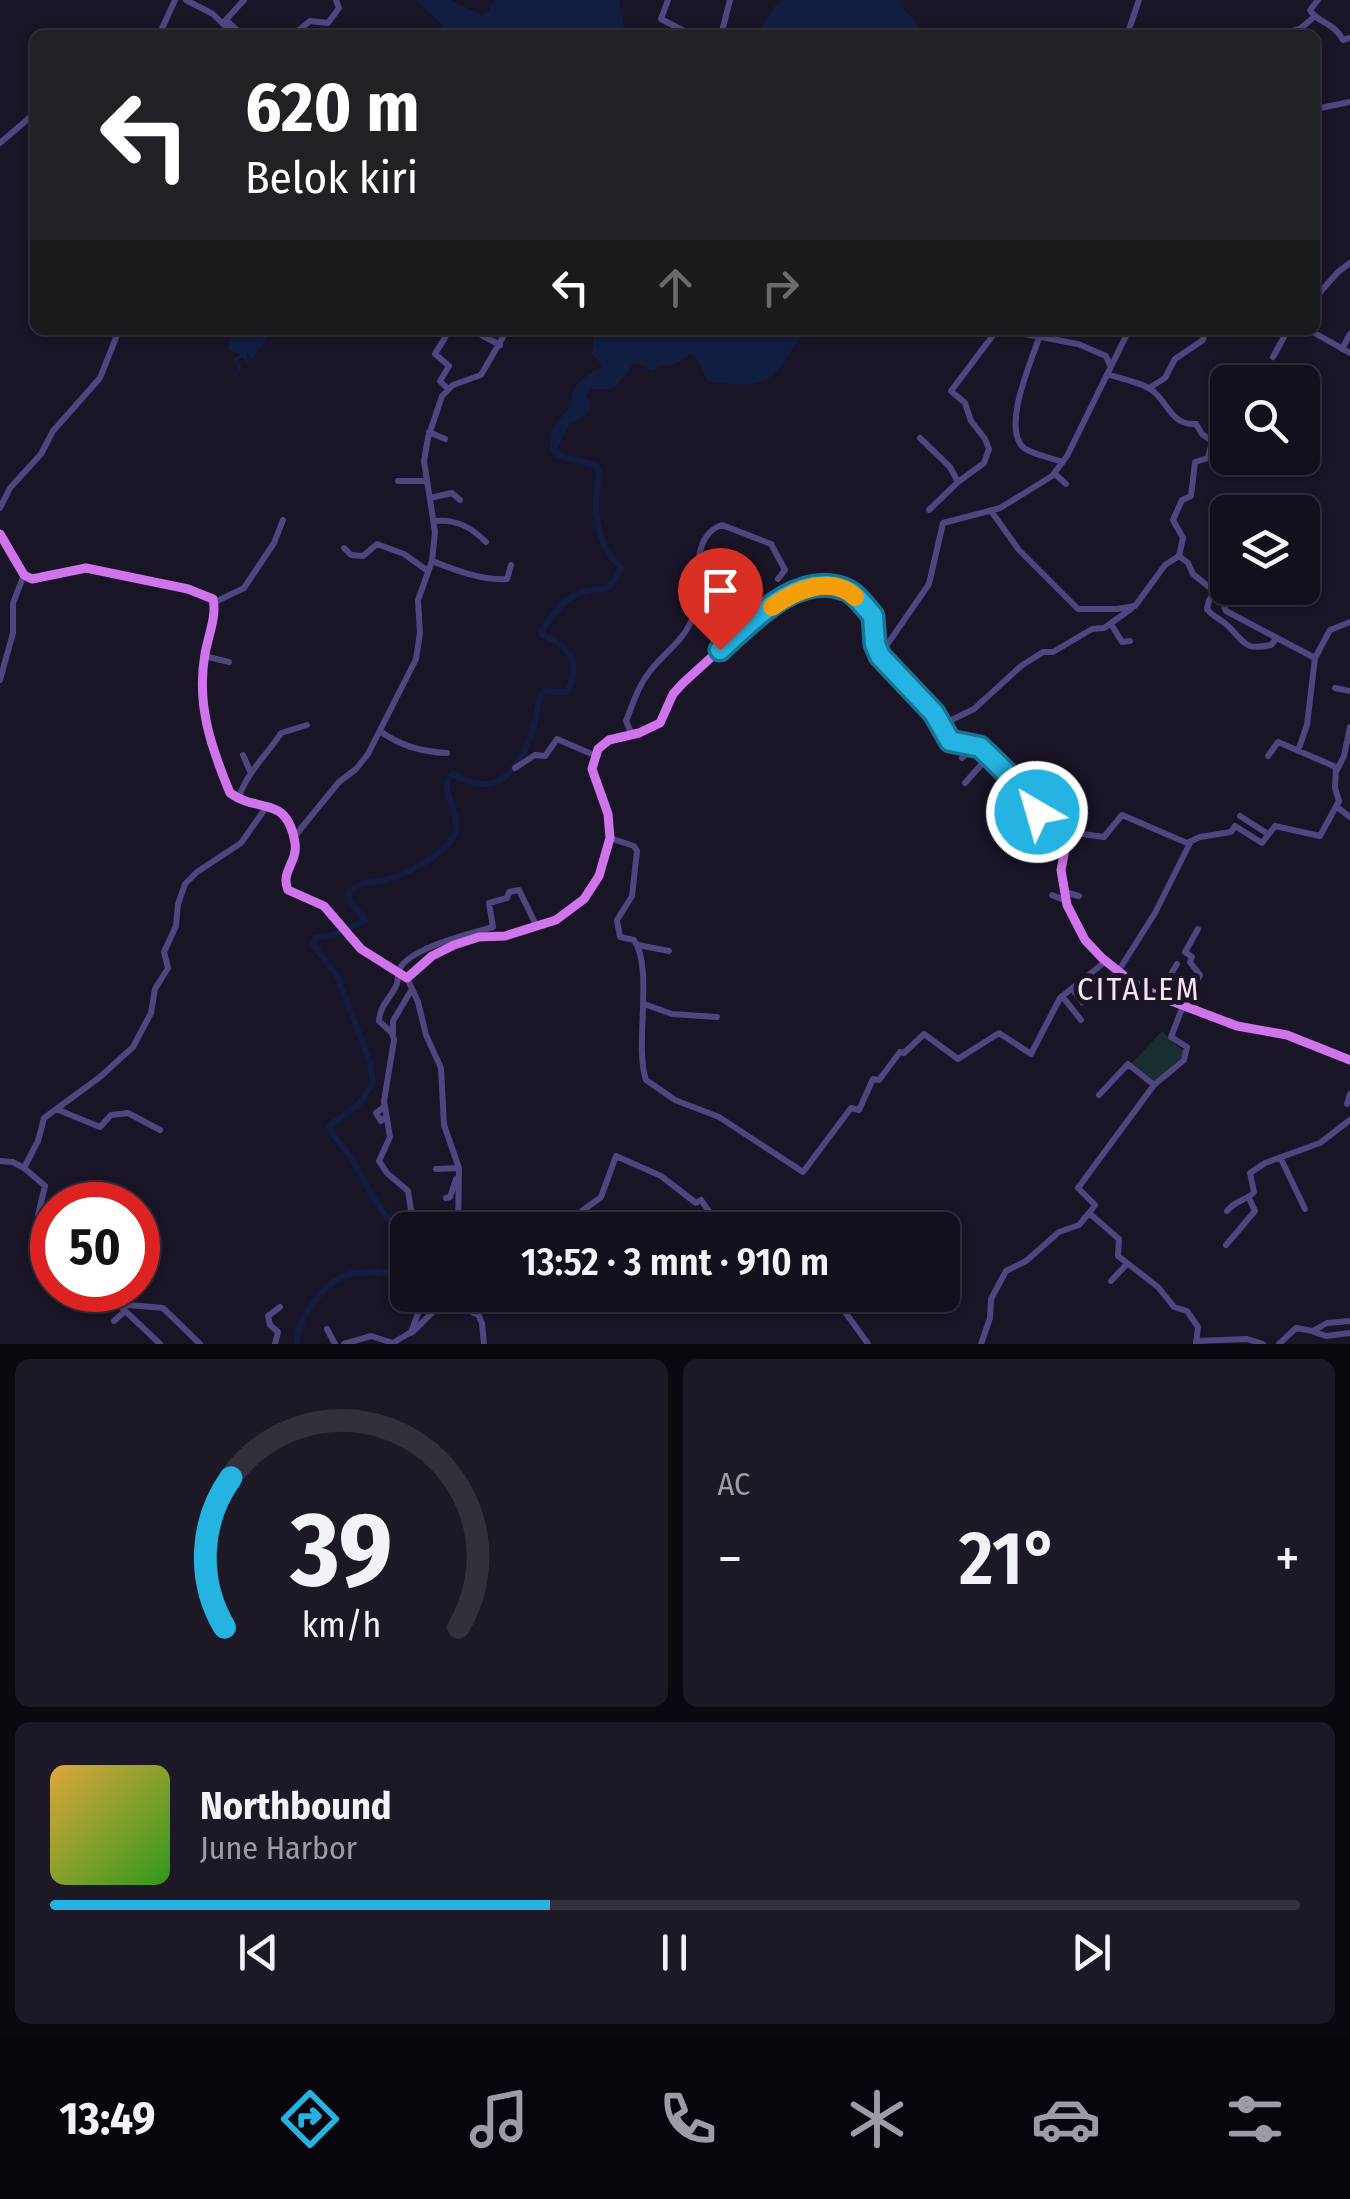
<!DOCTYPE html>
<html lang="id">
<head>
<meta charset="utf-8">
<style>
	:root { --surface:#140f1d; --page:#1d1826; --text:#f1f3f6; --muted:#9d9ca4; --line:#332f3b; --accent:#25b3e1 }
	body { margin:0; font-family:"Fira Sans Condensed",sans-serif; background:var(--page); color:var(--text); height:100vh; display:flex; flex-direction:column; font-size:38px; white-space:nowrap }
	* { box-sizing:border-box; margin:0 }
	p { font-size:32px; color:var(--muted) }
	.icon { flex:none; width:55px; height:55px; fill:none; stroke:currentColor; stroke-width:2; stroke-linecap:round; stroke-linejoin:round }
	.map { position:relative; height:1344px; overflow:hidden }
	.details { display:flex; flex-direction:column; gap:15px; padding:15px; background:#0b0810; flex:1 }
	.details>* { flex:none }
	.top-card { position:absolute; left:30px; top:30px; width:1290px; height:305px; border-radius:15px; box-shadow:0 2px 8px #0004,0 0 0 2px var(--line); background:#202124; color:#fff; overflow:hidden }
	.controls { position:absolute; left:1210px; top:365px; display:grid; gap:20px }
	.controls a { display:grid; place-items:center; width:110px; height:110px; border-radius:15px; background:var(--surface); box-shadow:0 2px 8px #0004,0 0 0 2px var(--line); font-size:50px }
	.speed { position:absolute; left:30px; top:1182px; display:flex; gap:20px; font-size:50px; font-weight:700; text-align:center }
	.speed>* { display:grid; place-content:center; width:130px; height:130px; border-radius:50%; background:var(--surface); box-shadow:0 2px 8px #0004,0 0 0 2px var(--line); line-height:1 }
	.speed .limit { border:15px solid #d22; background:#fff; color:#111 }
	.pin { position:absolute; display:grid; place-items:center; width:85px; height:85px; color:#fff; margin:-102px -42px; border-radius:50% 50% 50% 0; rotate:-45deg; box-shadow:0 0 10px #0007 }
	.pin .icon { rotate:45deg }
	.me { position:absolute; width:110px; margin:-55px; rotate:322deg; stroke-linejoin:round; filter:drop-shadow(0 0 8px #0008) }
	.turn { display:flex; align-items:center; gap:35px; height:210px; padding:0 50px; font-size:45px }
	.turn .icon { width:130px; height:130px; stroke-width:2.5 }
	.turn b { display:block; font-size:70px; line-height:85px }
	.lanes { display:flex; align-items:center; height:95px; padding:0 50px; background:#0003; justify-content:center; gap:50px; direction:ltr }
	.lanes .off { opacity:.35 }
	.big { font-size:75px; font-weight:600; line-height:1.1 }
	.details .card { flex:1; display:flex; flex-direction:column; justify-content:center; gap:15px; min-width:0; padding:0 35px; border-radius:15px; background:var(--page) }
	.details .dial { align-items:center; gap:0 }
	.dial svg { height:260px; overflow:visible; fill:none; stroke:var(--line); stroke-width:7; stroke-linecap:round; text-anchor:middle }
	.dial text { fill:var(--text); stroke:none }
	.song { display:flex; align-items:center; gap:30px }
	.cover { width:120px; height:120px; border-radius:15px; background:linear-gradient(135deg,hsl(40 70% 55%),hsl(110 70% 35%)) }
	.played { height:10px; border-radius:5px; background:linear-gradient(90deg,var(--accent) 40%,var(--line) 40%) }
	.keys { display:flex; justify-content:space-around; direction:ltr }
	.heat { display:flex; justify-content:space-between; align-items:center; font-size:55px; direction:ltr }
	.details .tiles { flex:1; display:grid; gap:15px; grid-template-columns:1fr 1fr }
	.card:last-child { grid-column:span 2 }
	.trip { position:absolute; left:390px; top:1212px; width:570px; height:100px; border-radius:15px; background:var(--surface); box-shadow:0 2px 8px #0004,0 0 0 2px var(--line); font-weight:600; line-height:100px; text-align:center }
	.tabs { display:flex; height:160px; justify-content:space-around; align-items:center; background:#08060c; color:var(--muted) }
	.tabs .icon { width:70px; height:70px }
	.tabs .on { color:var(--accent) }
	.tabs b { font-size:45px; color:var(--text) }
	.map>svg:first-child { display:block }
</style>
</head>
<body>
<div class="map">
<svg width="1350" height="1344" viewBox="0 0 1350 1344">
	<rect width="100%" height="100%" fill="#1a1427"/>
	<path fill="#182e30" d="M1162,1031L1185,1053L1154,1084L1132,1063Z"/>
	<path fill="#121d42" d="M416,0H450L482,15L489,11L494,0H619L625,35H446L443,26Z
		M784,0H902L900,6L914,19L922,35H756L775,6Z
		M232,330H278L276,336L267,338L252,360L247,352L249,366L243,358L237,359L241,368L232,381L238,368L233,360L241,354L228,350Z
		M595,330H804C772,381 774,391 708,381L696,357L690,354L676,364L661,366L651,371L641,364H633L619,383L610,389H591L586,397L591,402L588,414L569,424L558,448L563,454L574,456V460L558,459L550,451L551,430L571,405C571,381 586,378 602,366L592,353Z"/>
	<g fill="none" stroke-linecap="round" stroke-linejoin="round">
		<path stroke="#121d42" stroke-width="6" d="M408,1238C377,1213 371,1191 352,1159C344,1147 334,1140 329,1126L358,1105L373,1083L370,1062L338,978L313,944L315,938L334,935L366,920L350,902L349,892C360,881 371,883 385,880C403,876 443,855 452,839C467,815 434,789 453,774C498,801 519,770 533,729C537,716 537,703 543,691L567,692C582,664 571,645 542,635V629C552,617 563,600 577,594C602,582 607,602 621,567C595,546 592,502 600,472L595,465L567,458
			M297,1344C295,1322 324,1283 346,1275C360,1270 378,1274 393,1272L408,1260"/>
		<path stroke="#504580" stroke-width="6" d="M186,0L213,14L234,35
			M668,0L661,19L692,35
			M1318,0L1310,10C1317,23 1334,22 1343,40L1350,38
			M226,20L242,35
			M223,23L244,0
			M159,35L175,0
			M293,35L310,21L328,23L339,8L336,0
			M721,35L730,0
			M1127,35L1139,0
			M1282,35L1301,28L1314,17
			M1315,109L1350,102
			M0,143L35,113
			M1315,298L1338,272L1350,263
			M440,330L446,336L435,354L449,366L440,381L448,389
			M472,330L500,345
			M1003,330L1078,344L1106,356L1110,365
			M1309,330L1350,353
			M1039,338C1031,362 1001,429 1024,448C1034,455 1052,458 1063,462
			M1342,349L1350,334
			M1273,357L1284,337L1283,330
			M1149,388L1165,378L1175,359L1203,340L1205,330
			M429,432L445,439
			M920,438L950,467L958,482L984,463L989,449L985,439L971,421L965,403L951,391L997,330
			M1055,474L1066,484
			M398,481H427
			M430,498L452,493L460,500
			M0,508L10,488L41,454L53,431L100,378L119,330
			M929,510L958,482
			M991,511L1019,550L1078,609H1117L1135,606L1165,565L1179,556L1183,538L1173,520L1182,500L1191,496L1195,462L1208,458L1212,441L1202,434L1196,424C1171,425 1169,404 1153,391C1142,382 1121,379 1107,374
			M435,521C456,519 471,527 486,542
			M344,548L351,555L363,556L377,544L404,554L428,571
			M1179,556L1188,563L1193,574L1220,596L1226,611L1315,658L1307,725L1298,751
			M432,561C455,570 483,581 507,579L511,565
			M1215,592L1209,600L1207,609C1213,617 1221,619 1228,626C1245,642 1243,651 1271,645L1276,639
			M215,602L244,588L274,543L283,520
			M1111,624L1122,642L1130,641
			M880,655L929,584L943,523L1000,508L1052,476L1067,456L1129,330
			M204,656L229,662
			M1315,658L1330,630L1350,622
			M0,680L13,633V603L24,575
			M1335,688L1350,691
			M941,725L974,709L1021,666L1043,652H1053L1092,629L1104,628L1131,609
			M380,731C400,746 422,752 447,753
			M632,735L626,721C633,704 638,686 650,671C664,653 686,639 693,616C701,589 688,536 722,525L771,544L785,570L778,579
			M243,755L250,771
			M962,758L975,746
			M515,768L535,755L545,756L557,739L594,755
			M1337,770L1344,756L1350,727
			M965,783L989,756
			M239,797C247,772 267,755 281,733L307,725
			M1337,807L1350,817
			M1240,816L1268,834
			M1062,831L1104,837L1122,815L1187,843L1200,837L1231,832L1235,826L1262,843L1275,826L1320,836L1339,801L1335,788L1336,767L1278,742L1268,756
			M294,837L339,782L356,769L368,754L416,659L420,633L418,600L432,561L435,532L424,461L428,438L442,396L453,385L481,375L507,330
			M610,838L634,846L637,851L632,896L617,920L620,937L634,940C654,969 634,1046 646,1080L675,1100L719,1117L803,1172L851,1108L859,1110L873,1079L879,1080L900,1052L904,1053L924,1034L958,1059L999,1033L1031,1054L1060,998L1106,961
			M1065,892L1079,896
			M1052,895L1066,901
			M638,945L669,951
			M1119,970L1155,913L1190,843
			M407,978L418,1002L426,1035L441,1068L444,1125L459,1168L458,1230
			M1073,990L1082,1002
			M1062,996L1081,1020
			M1158,996L1177,964
			M644,1004L672,1014L717,1017
			M1183,1006L1171,1037L1187,1047L1184,1060L1154,1085L1078,1188L1095,1205L1089,1213L1119,1239L1118,1256L1158,1287L1174,1307L1187,1311L1198,1327L1196,1344
			M1184,1006L1200,975L1190,962L1192,957L1185,952L1198,929
			M393,1033V1021L412,989
			M1099,1095L1128,1064L1154,1085
			M1347,1104L1350,1094
			M384,1107L376,1113L381,1121L386,1117
			M56,1109L100,1127L111,1115L128,1113L160,1130
			M1281,1159L1305,1209
			M0,1161L13,1162L24,1168
			M436,1169L459,1168
			M446,1198L450,1197L456,1179
			M1227,1211C1236,1199 1247,1201 1254,1192L1250,1173L1265,1163L1320,1143L1350,1120
			M414,1230L408,1191L387,1173L379,1161L390,1137L384,1101L394,1040L392,1033L379,1021C380,1005 390,999 396,986C399,981 397,975 399,970C408,948 472,933 493,927L489,903L507,898L509,892L519,890L536,925
			M583,1230L582,1211L601,1197L616,1156L661,1176L696,1203L701,1200L715,1220L721,1216L738,1230
			M1226,1245L1255,1211L1249,1198
			M52,1250L38,1215L45,1186L24,1168L38,1141L44,1118L100,1077L133,1047L151,1013L155,989L168,968L164,952L176,926L178,904L185,884L197,872L241,843L267,806
			M1111,1281L1126,1265
			M86,1290L91,1296L118,1304L160,1344
			M469,1295L482,1323L484,1344
			M833,1295L868,1344
			M118,1304L163,1308L200,1344
			M477,1311L503,1295
			M114,1321L125,1311
			M327,1329L335,1344
			M1314,1332L1326,1336L1350,1333
			M411,1333C424,1324 438,1298 458,1304C466,1307 471,1313 479,1315
			M1196,1341L1247,1339L1263,1344
			M275,1344L278,1332L270,1325L268,1316L280,1307
			M344,1344L371,1336L393,1343L411,1332L425,1295
			M981,1344L990,1318L991,1299L1006,1271L1026,1261L1059,1232L1079,1225L1089,1213
			M1279,1344L1296,1328L1313,1331L1327,1323L1350,1321"/>
		<path stroke="#d074ec" stroke-width="9" d="M0,534L24,575L32,579L86,568L188,589L213,599C217,616 208,636 205,654C196,704 211,747 230,793C259,814 287,794 295,843C298,862 280,872 288,890L324,906L361,949L407,978L432,956L454,945L479,937L505,936L556,920L584,899L599,876L610,838L608,814L592,769L598,749L609,740L639,733L660,723L673,694L683,683L748,624L798,590L827,587L848,590L872,615L880,656L934,713L947,738L961,746L980,747L1013,779L1037,812L1062,831L1065,849L1061,870L1067,905L1085,940L1102,958L1133,983L1158,996L1237,1026L1287,1035L1350,1060"/>
	</g>
	<g fill="none" stroke-linecap="round" stroke-linejoin="round">
		<g stroke="#187492" stroke-width="25">
			<path id="route" d="M720,650C751,622 797,571 844,589C855,592 866,608 873,616L875,644L880,656L934,713L950,741L980,747L1013,779L1037,812"/>
		</g>
		<use href="#route" stroke="#25b3e1" stroke-width="18"/>
		<path stroke="#f59e0b" stroke-width="18" d="M772,607C794,591 831,574 855,597"/>
	</g>
	<g text-anchor="middle" stroke-width="10" stroke-linejoin="round" paint-order="stroke">
		<g font-size="32" letter-spacing="2.5" fill="#fbe0ed" stroke="#1a1427">
			<text x="1139" y="1000">CITALEM</text>
		</g>
	</g>
</svg>
<div class="controls">
<a><svg class="icon" aria-label="search" viewBox="0 0 24 24"><circle cx="10" cy="10" r="6"/><path d="M15 15l6 6"/></svg></a>
<a><svg class="icon" aria-label="layers" viewBox="0 0 24 24"><path d="M12 4l9 5-9 5-9-5zM3 14l9 5 9-5"/></svg></a>
</div>
<div class="speed"><div class="limit">50</div></div>
<div class="pin" style="left:720px;top:650px;background:#d93025"><svg class="icon" aria-label="arrive" viewBox="0 0 24 24"><path d="M6 21V4h12l-3 4 3 4H6"/></svg></div>
<svg class="me" style="left:1037px;top:812px" viewBox="-20 -20 40 40"><circle r="17" fill="#25b3e1" stroke="#fff" stroke-width="3"/><path d="M0-11L8 9 0 5-8 9z" fill="#fff"/></svg>
<div class="trip">13:52 · 3 mnt · 910 m</div>
<div class="top-card">
<div class="turn"><svg class="icon" aria-label="left" viewBox="0 0 24 24"><path d="M17 20v-9H6M10 6l-5 5 5 5"/></svg><div><b>620 m</b>Belok kiri</div></div>
<div class="lanes"><svg class="icon" aria-label="left" viewBox="0 0 24 24"><path d="M17 20v-9H6M10 6l-5 5 5 5"/></svg><svg class="icon off" aria-label="ahead" viewBox="0 0 24 24"><path d="M12 20V5M6 11l6-6 6 6"/></svg><svg class="icon off" aria-label="right" viewBox="0 0 24 24"><path d="M7 20v-9h11M14 6l5 5-5 5"/></svg></div>
</div>
</div>
<section class="details">
<div class="tiles">
<div class="card dial"><svg viewBox="0 0 100 80">
<path d="M14 69A42 42 0 1 1 86 69"/>
<path d="M14 69A42 42 0 0 1 16 23" stroke="#25b3e1"/>
<text x="50" y="56" font-size="32" font-weight="700">39</text>
<text x="50" y="72" font-size="11">km/h</text>
</svg></div>
<div class="card"><p>AC</p>
<div class="heat"><a>−</a><b class="big">21°</b><a>+</a></div>
</div>
<div class="card">
<div class="song"><i class="cover"></i><div><b>Northbound</b><p>June Harbor</p></div></div>
<div class="played"></div>
<div class="keys"><svg class="icon" aria-label="previous" viewBox="0 0 24 24"><path d="M18 5L8 12l10 7zM5 5v14"/></svg><svg class="icon" aria-label="pause" viewBox="0 0 24 24"><path d="M8 5v14M16 5v14"/></svg><svg class="icon" aria-label="next" viewBox="0 0 24 24"><path d="M6 5l10 7-10 7zM19 5v14"/></svg></div>
</div>
</div>
</section>
<nav class="tabs">
<b>13:49</b>
<svg class="icon on" aria-label="directions" viewBox="0 0 24 24"><path d="M12 3l9 9-9 9-9-9zM9 14v-3h6M13 9l2 2-2 2"/></svg>
<svg class="icon" aria-label="music" viewBox="0 0 24 24"><path d="M9 18V5l10-2v13"/><circle cx="6" cy="18" r="3"/><circle cx="16" cy="16" r="3"/></svg>
<svg class="icon" aria-label="phone" viewBox="0 0 24 24"><path d="M5 4h4l2 5-3 2q2 4 5 5l2-3 5 2v4C11 20 4 13 5 4z"/></svg>
<svg class="icon" aria-label="climate" viewBox="0 0 24 24"><path d="M12 3v18M4 7l16 10M4 17L20 7"/></svg>
<svg class="icon" aria-label="car" viewBox="0 0 24 24"><path d="M5 17H2v-5l4-1 3-4h7l3 4 3 1v5h-3M9 17h6M6 11h13"/><circle cx="7" cy="17" r="2"/><circle cx="17" cy="17" r="2"/></svg>
<svg class="icon" aria-label="filters" viewBox="0 0 24 24"><path d="M4 7h16M4 17h16"/><circle cx="9" cy="7" r="2"/><circle cx="15" cy="17" r="2"/></svg>
</nav>
</body>
</html>
